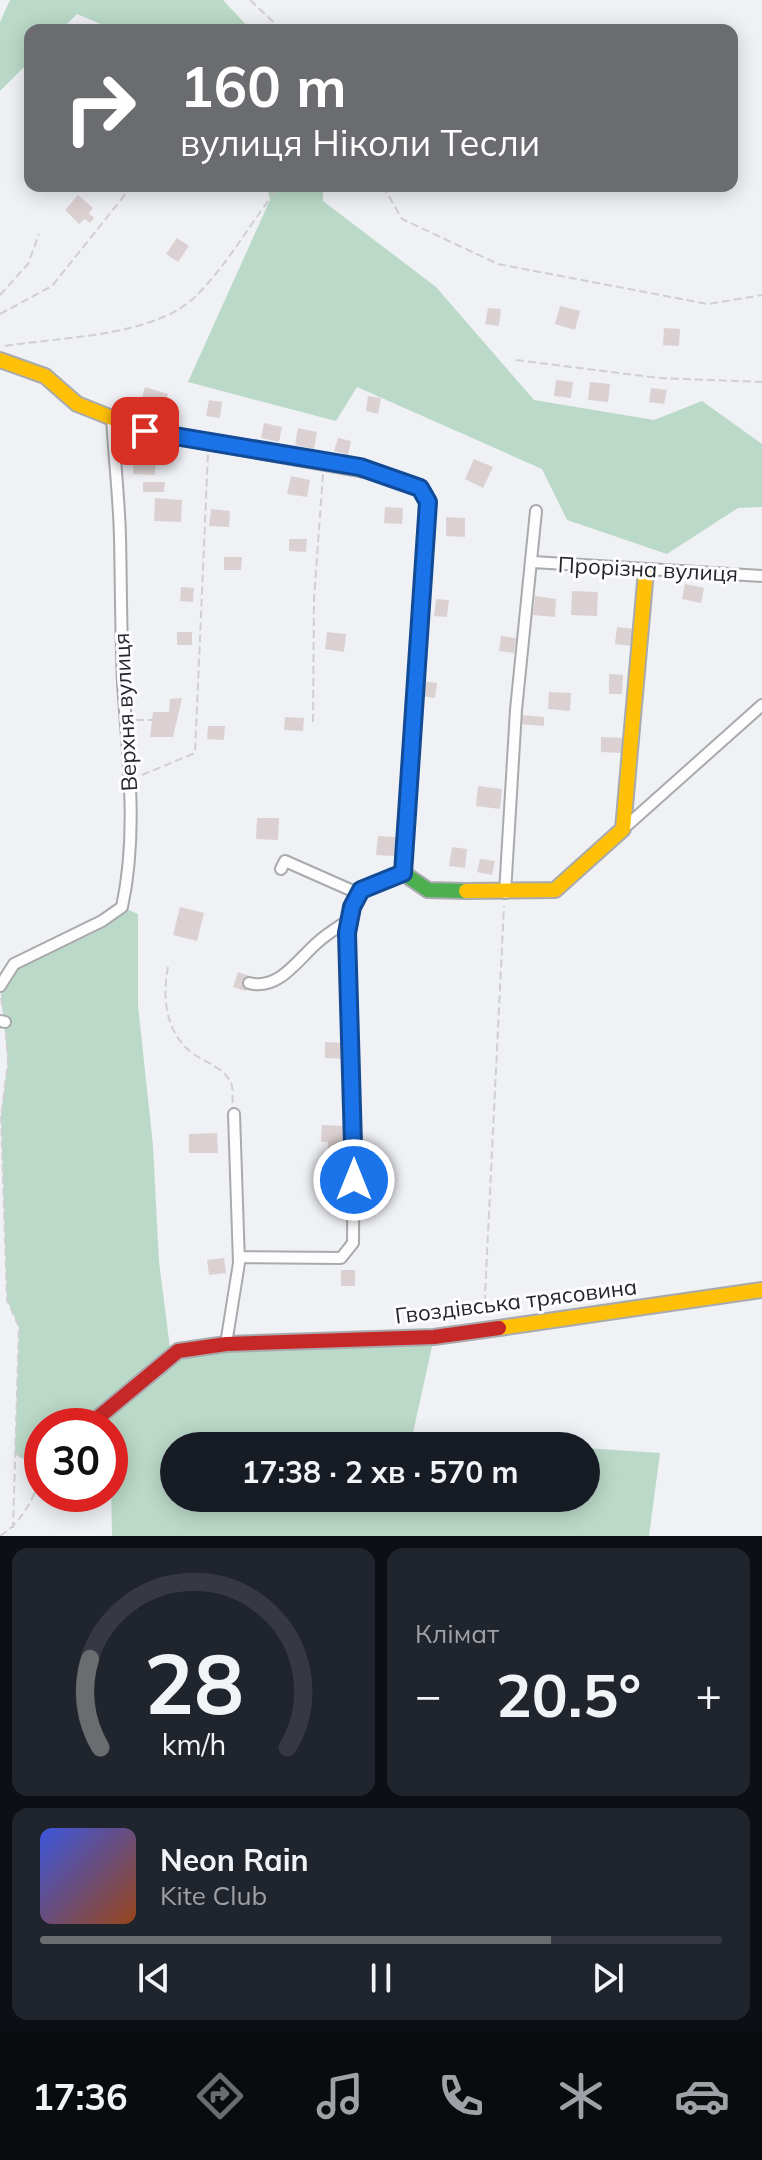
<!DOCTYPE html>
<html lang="uk">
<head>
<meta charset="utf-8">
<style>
	:root { --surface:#171b24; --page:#20242c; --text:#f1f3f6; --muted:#9ea1a6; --line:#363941; --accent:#6b6c6f }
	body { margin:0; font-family:Mulish,sans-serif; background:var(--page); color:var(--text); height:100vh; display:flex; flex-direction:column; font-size:30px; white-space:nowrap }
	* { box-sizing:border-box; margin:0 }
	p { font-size:26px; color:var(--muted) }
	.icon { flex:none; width:44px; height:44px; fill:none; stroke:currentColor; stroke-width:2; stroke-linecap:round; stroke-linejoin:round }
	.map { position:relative; height:1536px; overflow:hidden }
	.drawer { display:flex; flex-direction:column; gap:12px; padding:12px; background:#0d0f14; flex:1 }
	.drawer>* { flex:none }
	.top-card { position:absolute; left:24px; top:24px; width:714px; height:168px; border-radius:16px; box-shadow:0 4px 20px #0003; background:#6b6c6f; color:#fff; overflow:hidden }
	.speed { position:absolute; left:24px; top:1408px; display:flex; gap:16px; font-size:40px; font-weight:700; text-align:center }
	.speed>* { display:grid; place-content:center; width:104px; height:104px; border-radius:50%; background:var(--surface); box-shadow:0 4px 20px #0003; line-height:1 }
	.speed .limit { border:12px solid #d22; background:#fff; color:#111 }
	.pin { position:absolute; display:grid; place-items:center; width:68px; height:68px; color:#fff; margin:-34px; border-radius:16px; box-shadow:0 4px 12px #0006 }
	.me { position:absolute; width:88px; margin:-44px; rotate:0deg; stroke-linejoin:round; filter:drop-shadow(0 0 6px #0008) }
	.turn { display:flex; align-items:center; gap:28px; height:168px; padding:0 24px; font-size:36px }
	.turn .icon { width:104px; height:104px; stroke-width:2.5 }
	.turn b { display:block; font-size:56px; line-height:68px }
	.big { font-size:60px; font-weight:700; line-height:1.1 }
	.drawer .card { flex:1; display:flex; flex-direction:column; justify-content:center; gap:12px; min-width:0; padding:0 28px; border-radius:16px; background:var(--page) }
	.drawer .dial { align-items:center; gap:0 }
	.dial svg { height:208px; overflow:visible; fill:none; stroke:var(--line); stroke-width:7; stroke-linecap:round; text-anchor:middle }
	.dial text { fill:var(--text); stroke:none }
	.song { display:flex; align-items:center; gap:24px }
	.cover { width:96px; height:96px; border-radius:12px; background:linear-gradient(135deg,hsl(230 70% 55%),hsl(20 70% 35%)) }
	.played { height:8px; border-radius:4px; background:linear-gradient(90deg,var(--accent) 75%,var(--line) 75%) }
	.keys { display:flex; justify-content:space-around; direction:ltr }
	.heat { display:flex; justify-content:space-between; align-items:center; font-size:44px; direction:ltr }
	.drawer .tiles { flex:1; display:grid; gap:12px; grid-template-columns:1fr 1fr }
	.card:last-child { grid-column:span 2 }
	.trip { position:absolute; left:160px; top:1432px; width:440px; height:80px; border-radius:40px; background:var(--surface); box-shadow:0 4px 20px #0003; font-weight:700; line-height:80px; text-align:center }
	.dock { display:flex; height:128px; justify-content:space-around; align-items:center; background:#090b0e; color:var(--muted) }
	.dock .icon { width:56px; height:56px }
	.dock .active { color:var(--accent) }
	.dock b { font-size:36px; color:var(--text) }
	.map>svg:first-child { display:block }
</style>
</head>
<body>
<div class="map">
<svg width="762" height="1536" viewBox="0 0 762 1536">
	<rect width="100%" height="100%" fill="#eff1f5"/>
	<path fill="#bbd9c8" d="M10,0H223L251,30H115L77,14L61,30H30V61L0,91V22Z
		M267,186H323V201L436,287L534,400L654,420L702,401L762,444V507L738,508L667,554L567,520L542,469L357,387L336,421L188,382L270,200Z
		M122,907L138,914V1005L153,1146L159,1262L171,1356L178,1351L434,1337L413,1433L424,1446H174V1498H586V1448L660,1453L649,1536H112L110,1426H42V1465L31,1464L15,1453L19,1327L7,1300L1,1116L8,1062L0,986L14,964Z"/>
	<path fill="#dcd1d2" d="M78,195L93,208L89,213L94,218L90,223L85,219L79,224L65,210Z
		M177,238L189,246L178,262L166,254Z
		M560,306L580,311L575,330L555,324Z
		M488,308L501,309L499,326L485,324Z
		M664,328L680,329L679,346L663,345Z
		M556,380L573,382L571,398L554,396Z
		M590,382L610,384L608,402L588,400Z
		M145,387L168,394L164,406L154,403L148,422L136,419Z
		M651,388L667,390L664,404L649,402Z
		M368,396L381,398L378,414L366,411Z
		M209,400L222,402L220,418L206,416Z
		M264,423L282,427L279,442L261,438Z
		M298,428L317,432L314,449L295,445Z
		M338,438L351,441L348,455L334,451Z
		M134,456L156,457L155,475L133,474Z
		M474,459L493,467L483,488L465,479Z
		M291,476L310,480L307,497L287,494Z
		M143,482H165L164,492H143Z
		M155,498L182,500L181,522L154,521Z
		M385,507L403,508L402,524L384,523Z
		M211,509L230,511L229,527L209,526Z
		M446,517L465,518V537L446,536Z
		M289,539H307L306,552L289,551Z
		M224,557H242L241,570H224Z
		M685,584L704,588L701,603L682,599Z
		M181,587L194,588L193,602L180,601Z
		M572,591L598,592L597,616L571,615Z
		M535,596L556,599L555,617L533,615Z
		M436,599L449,600L447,617L434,616Z
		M617,627L634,629L632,646L615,644Z
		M177,632H192V645H177Z
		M327,632L346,634L344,652L325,649Z
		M501,636L516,638L514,653L499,651Z
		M609,674L623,675L622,694H609Z
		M423,681L437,683L435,698L421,696Z
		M549,692L571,693L570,711L548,709Z
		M182,698L173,737H150L153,712H169L170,699Z
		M520,715L544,717V726L519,724Z
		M285,717L304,718L303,731L284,730Z
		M208,726H225L224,740L207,739Z
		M601,737L622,738V753L601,752Z
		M478,786L502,789L500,809L476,806Z
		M257,818H279L278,840L256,839Z
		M378,836L396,837L395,856L376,855Z
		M452,847L467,849L465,868L449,866Z
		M480,859L495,861L492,875L477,872Z
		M180,907L204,913L197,941L173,935Z
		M238,972L250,976L246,991L233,987Z
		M325,1042L347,1043V1059L325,1058Z
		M322,1125L345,1126L340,1155L328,1154V1142H321Z
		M217,1133L218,1153H189V1134Z
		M224,1258L226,1273L209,1275L207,1260Z
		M341,1270H355V1286H341Z"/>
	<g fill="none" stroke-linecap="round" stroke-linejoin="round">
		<g stroke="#a9aaad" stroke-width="14">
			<path id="street" d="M533,562L762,576
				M623,829L762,705
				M281,869L285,861L353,891L361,890
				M505,893L516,710L536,511
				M249,983C279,991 298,959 318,942C328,933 339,927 350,919
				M0,986L14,964L102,921L122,907C138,833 128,758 123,683C121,634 121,586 120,537C119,497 114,456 112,416
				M0,1021L5,1022
				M239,1257L341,1258L353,1243L354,1116L347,933L352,907L361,890L403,873
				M226,1344L239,1263L234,1114"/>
		</g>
		<g stroke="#a9aaad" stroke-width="18">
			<path id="fast" d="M370,471L420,488L428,502L403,873L428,890L466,891"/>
		</g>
		<g stroke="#a9aaad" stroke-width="18">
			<path id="slow" d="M0,360L45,376L77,404L145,431L370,471
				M466,891L555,890L623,829L646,571
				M499,1328L762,1290"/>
		</g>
		<g stroke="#a9aaad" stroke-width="18">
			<path id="jam" d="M88,1426L178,1351L226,1344L434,1337L499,1328"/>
		</g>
		<path stroke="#d0d0d2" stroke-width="2" stroke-dasharray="8 4" stroke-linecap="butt" d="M250,0L282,30
			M383,186L402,219L498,264L708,304L762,295
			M0,295L28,264L39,234
			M0,314L52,286L132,186
			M5,346C60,337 156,337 197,295C226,266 249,226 274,193L272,186
			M516,360L658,378L762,382
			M136,720H153
			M313,722L314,599L323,474
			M142,775L195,753L208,454
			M168,967C162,997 165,1035 195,1055C207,1063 227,1069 232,1086C233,1091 232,1099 233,1105
			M1,998L3,1011
			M6,1033L8,1062L1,1116L7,1300L19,1327L13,1528
			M484,1315L504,906
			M15,1453L31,1464L42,1465
			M0,1536C22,1522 32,1500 42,1477"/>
		<use href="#street" stroke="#fdfdfe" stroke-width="10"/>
		<use href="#fast" stroke="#4caf50" stroke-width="14"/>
		<use href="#slow" stroke="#ffc107" stroke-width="14"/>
		<use href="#jam" stroke="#c62828" stroke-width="14"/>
	</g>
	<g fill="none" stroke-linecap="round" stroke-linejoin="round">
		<g stroke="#114b97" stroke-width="20">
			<path id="route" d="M145,431L360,467L420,488L428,502L403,873L361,890L352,907L347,933L354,1180"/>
		</g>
		<use href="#route" stroke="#1a73e8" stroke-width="14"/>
	</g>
	<g text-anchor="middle" stroke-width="6" stroke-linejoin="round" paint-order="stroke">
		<g font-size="22" fill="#242527" stroke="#fdfdff">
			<text transform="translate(648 569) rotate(3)" y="8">Прорізна вулиця</text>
			<text transform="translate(125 712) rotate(-93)" y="8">Верхня вулиця</text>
			<text transform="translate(516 1301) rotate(-7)" y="8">Гвоздівська трясовина</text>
		</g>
	</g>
</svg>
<div class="speed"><div class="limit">30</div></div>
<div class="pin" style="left:145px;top:431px;background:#d93025"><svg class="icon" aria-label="arrive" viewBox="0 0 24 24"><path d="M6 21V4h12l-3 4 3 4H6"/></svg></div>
<svg class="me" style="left:354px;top:1180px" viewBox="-20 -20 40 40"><circle r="17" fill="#1a73e8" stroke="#fff" stroke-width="3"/><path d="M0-11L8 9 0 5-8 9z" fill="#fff"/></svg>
<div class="trip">17:38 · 2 хв · 570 m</div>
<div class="top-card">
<div class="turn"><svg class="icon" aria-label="right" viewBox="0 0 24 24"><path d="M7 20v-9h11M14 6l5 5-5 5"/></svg><div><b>160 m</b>вулиця Ніколи Тесли</div></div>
</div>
</div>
<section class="drawer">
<div class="tiles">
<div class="card dial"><svg viewBox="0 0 100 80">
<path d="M14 69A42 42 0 1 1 86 69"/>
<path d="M14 69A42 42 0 0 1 10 35" stroke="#6b6c6f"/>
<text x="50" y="56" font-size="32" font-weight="700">28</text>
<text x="50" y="72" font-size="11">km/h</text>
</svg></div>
<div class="card"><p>Клімат</p>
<div class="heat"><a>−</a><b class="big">20.5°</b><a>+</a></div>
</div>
<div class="card">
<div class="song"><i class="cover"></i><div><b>Neon Rain</b><p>Kite Club</p></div></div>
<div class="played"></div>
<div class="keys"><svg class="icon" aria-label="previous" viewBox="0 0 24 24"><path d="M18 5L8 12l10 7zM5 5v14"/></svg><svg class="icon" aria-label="pause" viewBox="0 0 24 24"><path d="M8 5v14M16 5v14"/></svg><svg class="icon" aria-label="next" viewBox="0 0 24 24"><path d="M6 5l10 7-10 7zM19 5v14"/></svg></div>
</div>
</div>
</section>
<nav class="dock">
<b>17:36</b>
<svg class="icon active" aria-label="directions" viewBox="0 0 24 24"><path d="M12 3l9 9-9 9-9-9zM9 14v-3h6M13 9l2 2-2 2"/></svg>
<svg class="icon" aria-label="music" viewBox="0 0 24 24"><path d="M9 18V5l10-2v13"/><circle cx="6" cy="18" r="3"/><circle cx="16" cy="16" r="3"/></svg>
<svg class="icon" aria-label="phone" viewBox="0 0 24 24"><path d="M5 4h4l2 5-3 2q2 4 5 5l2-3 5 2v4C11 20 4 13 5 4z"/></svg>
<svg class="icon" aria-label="climate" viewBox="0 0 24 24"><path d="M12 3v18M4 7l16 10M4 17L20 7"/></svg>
<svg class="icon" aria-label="car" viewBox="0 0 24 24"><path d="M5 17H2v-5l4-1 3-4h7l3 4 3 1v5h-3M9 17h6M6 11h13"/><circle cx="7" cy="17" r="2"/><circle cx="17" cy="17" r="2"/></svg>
</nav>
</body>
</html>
